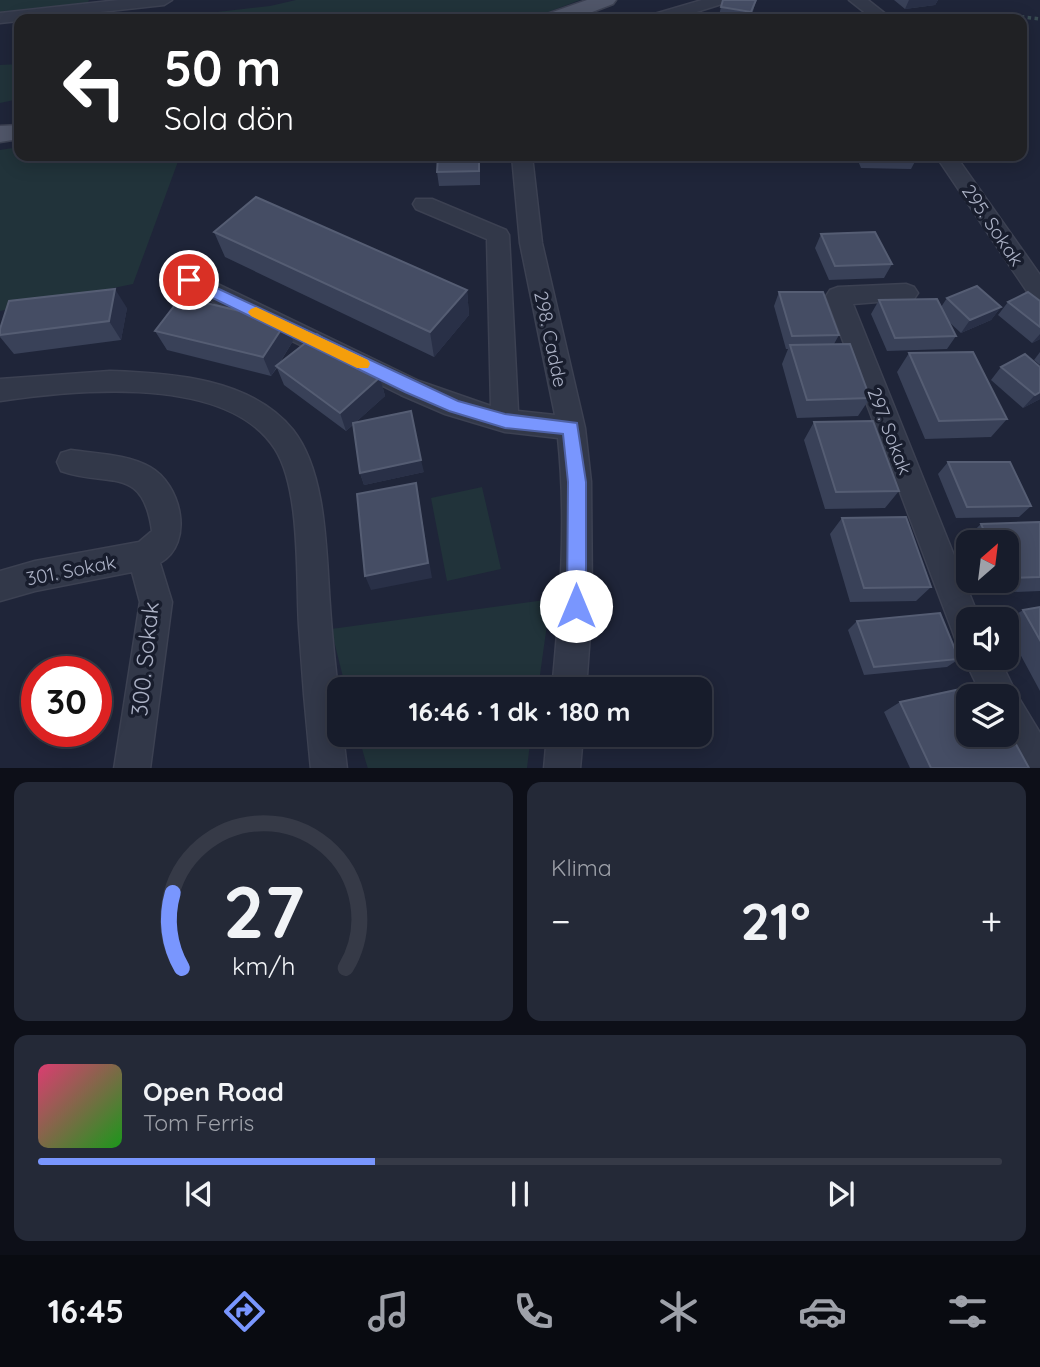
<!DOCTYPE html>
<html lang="tr">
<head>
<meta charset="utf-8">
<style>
	:root { --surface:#171c2b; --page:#242937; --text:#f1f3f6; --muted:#9ea1a9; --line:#363a47; --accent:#7996fe }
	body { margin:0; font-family:Quicksand,sans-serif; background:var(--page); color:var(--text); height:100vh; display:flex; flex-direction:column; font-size:26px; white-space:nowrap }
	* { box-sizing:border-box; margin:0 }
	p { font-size:23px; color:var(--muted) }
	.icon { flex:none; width:38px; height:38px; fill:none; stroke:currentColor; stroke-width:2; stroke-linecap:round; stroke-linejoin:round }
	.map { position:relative; height:768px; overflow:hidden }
	.sheet { display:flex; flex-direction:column; gap:14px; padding:14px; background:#0d0f18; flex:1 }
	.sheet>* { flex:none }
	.top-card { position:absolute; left:14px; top:14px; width:1013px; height:147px; border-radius:14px; box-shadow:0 4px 18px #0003,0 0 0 2px var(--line); background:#202124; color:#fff; overflow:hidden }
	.needle { width:46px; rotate:28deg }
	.fabs { position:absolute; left:956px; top:530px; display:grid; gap:14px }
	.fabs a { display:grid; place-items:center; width:63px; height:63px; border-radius:14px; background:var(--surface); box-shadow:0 4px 18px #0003,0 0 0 2px var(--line); font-size:35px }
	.speed { position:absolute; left:21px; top:656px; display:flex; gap:14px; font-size:35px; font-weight:700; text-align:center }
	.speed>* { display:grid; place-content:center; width:91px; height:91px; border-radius:50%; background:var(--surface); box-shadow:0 4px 18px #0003,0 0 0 2px var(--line); line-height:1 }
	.speed .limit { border:10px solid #d22; background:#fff; color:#111 }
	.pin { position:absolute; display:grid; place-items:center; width:60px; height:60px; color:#fff; margin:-30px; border:4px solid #fff; border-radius:50%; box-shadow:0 2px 7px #0007 }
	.me { position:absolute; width:77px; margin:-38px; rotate:0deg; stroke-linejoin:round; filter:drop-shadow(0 0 5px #0008) }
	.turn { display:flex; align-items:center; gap:24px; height:147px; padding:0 35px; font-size:32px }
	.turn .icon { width:91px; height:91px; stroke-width:2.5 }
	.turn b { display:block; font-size:49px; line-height:60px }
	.big { font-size:52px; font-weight:700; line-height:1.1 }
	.sheet .widget { flex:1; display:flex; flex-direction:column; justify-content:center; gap:10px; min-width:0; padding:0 24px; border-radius:14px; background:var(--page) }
	.sheet .dial { align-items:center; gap:0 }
	.dial svg { height:182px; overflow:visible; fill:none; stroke:var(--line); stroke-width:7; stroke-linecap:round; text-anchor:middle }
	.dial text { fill:var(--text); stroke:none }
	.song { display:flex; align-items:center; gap:21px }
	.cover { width:84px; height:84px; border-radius:10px; background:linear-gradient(135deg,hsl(340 70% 55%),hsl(120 70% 35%)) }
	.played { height:7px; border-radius:4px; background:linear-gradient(90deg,var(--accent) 35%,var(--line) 35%) }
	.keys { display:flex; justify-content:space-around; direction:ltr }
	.heat { display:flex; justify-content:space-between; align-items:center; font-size:38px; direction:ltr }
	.sheet .tiles { flex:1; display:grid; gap:14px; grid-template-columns:1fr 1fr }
	.widget:last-child { grid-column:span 2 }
	.trip { position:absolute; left:327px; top:677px; width:385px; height:70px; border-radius:14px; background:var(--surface); box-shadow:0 4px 18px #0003,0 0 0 2px var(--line); font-weight:700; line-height:70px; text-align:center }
	.dock { display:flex; height:112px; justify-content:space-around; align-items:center; background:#090b11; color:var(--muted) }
	.dock .icon { width:49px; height:49px }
	.dock .current { color:var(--accent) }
	.dock b { font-size:32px; color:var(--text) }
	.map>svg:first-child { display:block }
</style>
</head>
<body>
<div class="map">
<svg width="1040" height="769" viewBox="0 0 1040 769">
	<rect width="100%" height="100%" fill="#1f2539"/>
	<path fill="#21333a" d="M0,0H89L87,5L0,18Z
		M296,0H580L530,19H157L270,6Z
		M19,64V99L0,103V65Z
		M19,147V156H180L133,284L0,311V150Z
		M482,487L501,569L447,581L431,498Z
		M545,600L549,610L538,689H346L331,629Z
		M358,735H531L527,768L368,769Z"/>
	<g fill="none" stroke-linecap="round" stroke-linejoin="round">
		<g stroke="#3c4152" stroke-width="3">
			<path id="minor" d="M119,0H172L164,5L0,23V13Z
				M702,0H727L725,3L674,19H649L651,15Z
				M849,0H868L892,19H873Z
				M589,13L595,14L597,19H581L583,14Z
				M512,156H532L542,243L585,428L591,482L592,605L586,690H552C560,606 567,522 558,438L505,432L445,414L401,395L181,286L177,280L181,274L189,272L197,274L419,381L491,406L487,239L416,209L413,204L416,199H432L506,230L509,235L518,411L555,415L520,243Z
				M936,156H956L1040,275V302L1032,299Z
				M906,284L914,287L918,293L914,299L853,304L980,620H968V646L956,641L952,630L826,296L830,290L838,287Z
				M110,371C171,373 251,378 293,430C327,473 326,553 330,606C332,639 336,673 340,707V735H343L347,769H311C306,721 302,673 299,626C296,577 301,490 275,449C227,374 75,390 0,401V379Z
				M71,450C97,454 127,454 150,467C181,484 195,543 160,563L172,602L150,769H114L140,602L132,572L35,591L0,601V571L35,561L139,542L152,531C143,464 109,488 61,471L57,462L61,453Z
				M968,650V658H999L1017,695L1040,733V769H1021L1002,735H1006V696H982L964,658Z
				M547,735H583L580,769H544Z"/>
		</g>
		<g stroke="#3c4152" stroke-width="3">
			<path id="major" d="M587,0H616L613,4L574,19H544L547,14Z
				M19,125V139L0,142V126Z"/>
		</g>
		<path stroke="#394c52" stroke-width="3.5" stroke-dasharray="3.5 3.5" stroke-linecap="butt" d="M1000,19L1015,16L1040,19"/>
		<use href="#minor" fill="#323849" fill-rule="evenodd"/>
		<use href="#major" fill="#505669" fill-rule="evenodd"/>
	</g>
	<path fill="#394158" d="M756,0L751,19H718L721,7Z
		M894,0H938L935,5L905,9Z
		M480,156V185L439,186L437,172Z
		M856,156H918L911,169L861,168Z
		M214,232L467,290L469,315L434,357L225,257Z
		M821,234L892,264L884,278L829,280L815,248Z
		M779,292L839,335L834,344L870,398L858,416L797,418L782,364L788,349H786L774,306Z
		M947,298L1001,307L991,320L961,333L949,322L956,336L947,349L887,351L871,314L879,300L941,307Z
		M1040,301V339L1032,343L998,315L1008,302Z
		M127,308L121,340L14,354L0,337V329Z
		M155,331L293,341L279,364L380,377L385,396L356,422L424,472L364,485L360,473L353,425L346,431L284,385L277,368L271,376L167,350Z
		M1040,352V365L1034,360Z
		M909,353L1007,419L991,437L925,439L897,372Z
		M1001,367L1040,399L1023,408L991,380Z
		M814,422L899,491L885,508L825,509L804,440Z
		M948,462L1031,506L1019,517L956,518L938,474Z
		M842,518L931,587L916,601L850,602L830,534Z
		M1040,522V591L987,593L982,581H1006V542H968V548L964,540L981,524Z
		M1040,607V691L1006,628V621L1023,610Z
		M857,621L959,659L947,667L864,675L848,630Z
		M900,702L1029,768H910L884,712Z"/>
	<path fill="#293047" d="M909,0H938L935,5L905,9Z
		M115,289L127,308L121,340L109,321Z
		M467,290L469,315L434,357L430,332Z
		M1001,307L991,320L961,333L970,320Z
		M286,322L293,341L271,376L263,357Z
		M1040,334V339L1032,343Z
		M380,377L385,396L346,431L340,413Z
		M1040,392V399L1023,408L1035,395Z
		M421,460L424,472L364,485L360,473Z
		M416,483L432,578L371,590L365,576Z"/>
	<path fill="#454d64" stroke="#555d73" stroke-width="2" d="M723,0H756L751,12L721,7Z
		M438,156H479V171L437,172Z
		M256,197L467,290L430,332L214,232Z
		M875,232L892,264L835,266L821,234Z
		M977,286L1001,307L970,320L947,298Z
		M115,289L109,321L0,335V329L9,301Z
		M779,292H823L839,335L792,336Z
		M1028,292L1040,301V327L1008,302Z
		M181,297L286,322L263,357L155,331Z
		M937,299L956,336L895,338L879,300Z
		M317,334L380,377L340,413L276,366Z
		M850,344L870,398L807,400L790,345Z
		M973,352L1007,419L939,421L909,353Z
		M1025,354L1040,367V392L1035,395L1001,367Z
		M411,411L421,460L360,473L353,423Z
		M873,421L899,491L836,492L814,422Z
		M948,462H1010L1031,506L967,507Z
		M416,483L428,563L365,576L357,494Z
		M906,517L931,587L864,588L842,518Z
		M1040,522V577L1006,578V542H989L981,524Z
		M1040,607V640L1023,610Z
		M940,613L959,659L874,667L857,621Z
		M984,684L990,696H968V735H1006V726L1029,768H931L900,702Z"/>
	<path fill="#7996fe" stroke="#4f62a5" stroke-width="2" d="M189,275L458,401L505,414L577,423L586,482V606L583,612L576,615L569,612L567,606L568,482L563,434L505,428L449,411L405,392L184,284V276Z"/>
	<path fill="#f59e0b" d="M256,307L368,360L370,364L368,368H357L251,316L248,312L251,309Z"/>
	<g text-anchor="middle" stroke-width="7" stroke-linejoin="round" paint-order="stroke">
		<g font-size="19" fill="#acb2c6" stroke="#181d2d">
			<text transform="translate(993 225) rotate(56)" y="7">295. Sokak</text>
			<text transform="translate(551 339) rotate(78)" y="7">298. Cadde</text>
			<text transform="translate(890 431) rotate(69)" y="7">297. Sokak</text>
			<text transform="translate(71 570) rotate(-11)" y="7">301. Sokak</text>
		</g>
		<g font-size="23" fill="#acb2c6" stroke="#181d2d">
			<text transform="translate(145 659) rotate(-84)" y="8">300. Sokak</text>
		</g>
	</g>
</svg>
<div class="fabs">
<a><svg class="needle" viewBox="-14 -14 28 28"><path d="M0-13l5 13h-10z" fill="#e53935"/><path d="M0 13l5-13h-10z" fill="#9ea1a9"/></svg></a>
<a><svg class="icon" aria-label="sound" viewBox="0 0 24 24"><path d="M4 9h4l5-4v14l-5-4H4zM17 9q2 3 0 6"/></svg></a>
<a><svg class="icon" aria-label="layers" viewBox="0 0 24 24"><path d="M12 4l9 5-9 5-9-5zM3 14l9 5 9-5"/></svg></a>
</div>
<div class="speed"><div class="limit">30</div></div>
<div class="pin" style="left:189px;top:280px;background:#d93025"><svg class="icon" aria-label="arrive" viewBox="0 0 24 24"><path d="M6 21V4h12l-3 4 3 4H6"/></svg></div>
<svg class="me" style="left:576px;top:606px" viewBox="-20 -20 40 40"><circle r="19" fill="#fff"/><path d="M0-13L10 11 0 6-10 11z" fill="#7996fe"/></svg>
<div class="trip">16:46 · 1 dk · 180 m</div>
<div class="top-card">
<div class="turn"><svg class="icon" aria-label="left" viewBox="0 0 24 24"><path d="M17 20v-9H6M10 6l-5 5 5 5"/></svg><div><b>50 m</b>Sola dön</div></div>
</div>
</div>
<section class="sheet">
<div class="tiles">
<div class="widget dial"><svg viewBox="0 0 100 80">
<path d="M14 69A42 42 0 1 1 86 69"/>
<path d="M14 69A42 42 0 0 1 10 36" stroke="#7996fe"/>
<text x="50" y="56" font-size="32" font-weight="700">27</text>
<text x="50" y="72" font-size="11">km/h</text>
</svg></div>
<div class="widget"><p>Klima</p>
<div class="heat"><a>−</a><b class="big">21°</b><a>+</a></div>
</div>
<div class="widget">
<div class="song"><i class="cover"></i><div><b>Open Road</b><p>Tom Ferris</p></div></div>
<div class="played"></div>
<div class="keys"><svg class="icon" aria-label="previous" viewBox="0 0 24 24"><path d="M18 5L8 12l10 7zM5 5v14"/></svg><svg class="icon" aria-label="pause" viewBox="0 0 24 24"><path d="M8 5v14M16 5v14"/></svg><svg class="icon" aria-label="next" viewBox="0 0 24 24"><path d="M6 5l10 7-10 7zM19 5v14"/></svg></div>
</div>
</div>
</section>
<nav class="dock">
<b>16:45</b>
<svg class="icon current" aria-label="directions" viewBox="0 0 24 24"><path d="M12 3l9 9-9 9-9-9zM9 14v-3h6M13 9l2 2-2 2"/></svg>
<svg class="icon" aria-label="music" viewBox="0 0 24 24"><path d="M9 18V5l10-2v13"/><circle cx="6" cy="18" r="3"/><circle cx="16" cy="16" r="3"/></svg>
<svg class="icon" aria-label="phone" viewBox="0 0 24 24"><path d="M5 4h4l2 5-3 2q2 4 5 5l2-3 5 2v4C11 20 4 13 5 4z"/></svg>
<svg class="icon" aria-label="climate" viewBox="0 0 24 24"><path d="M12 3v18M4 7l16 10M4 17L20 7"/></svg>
<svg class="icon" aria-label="car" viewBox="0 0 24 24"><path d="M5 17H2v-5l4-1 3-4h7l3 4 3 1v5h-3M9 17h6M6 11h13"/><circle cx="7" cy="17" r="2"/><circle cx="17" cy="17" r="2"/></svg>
<svg class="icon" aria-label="filters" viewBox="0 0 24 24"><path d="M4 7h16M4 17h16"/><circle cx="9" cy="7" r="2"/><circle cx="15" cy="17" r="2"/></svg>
</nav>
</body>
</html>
